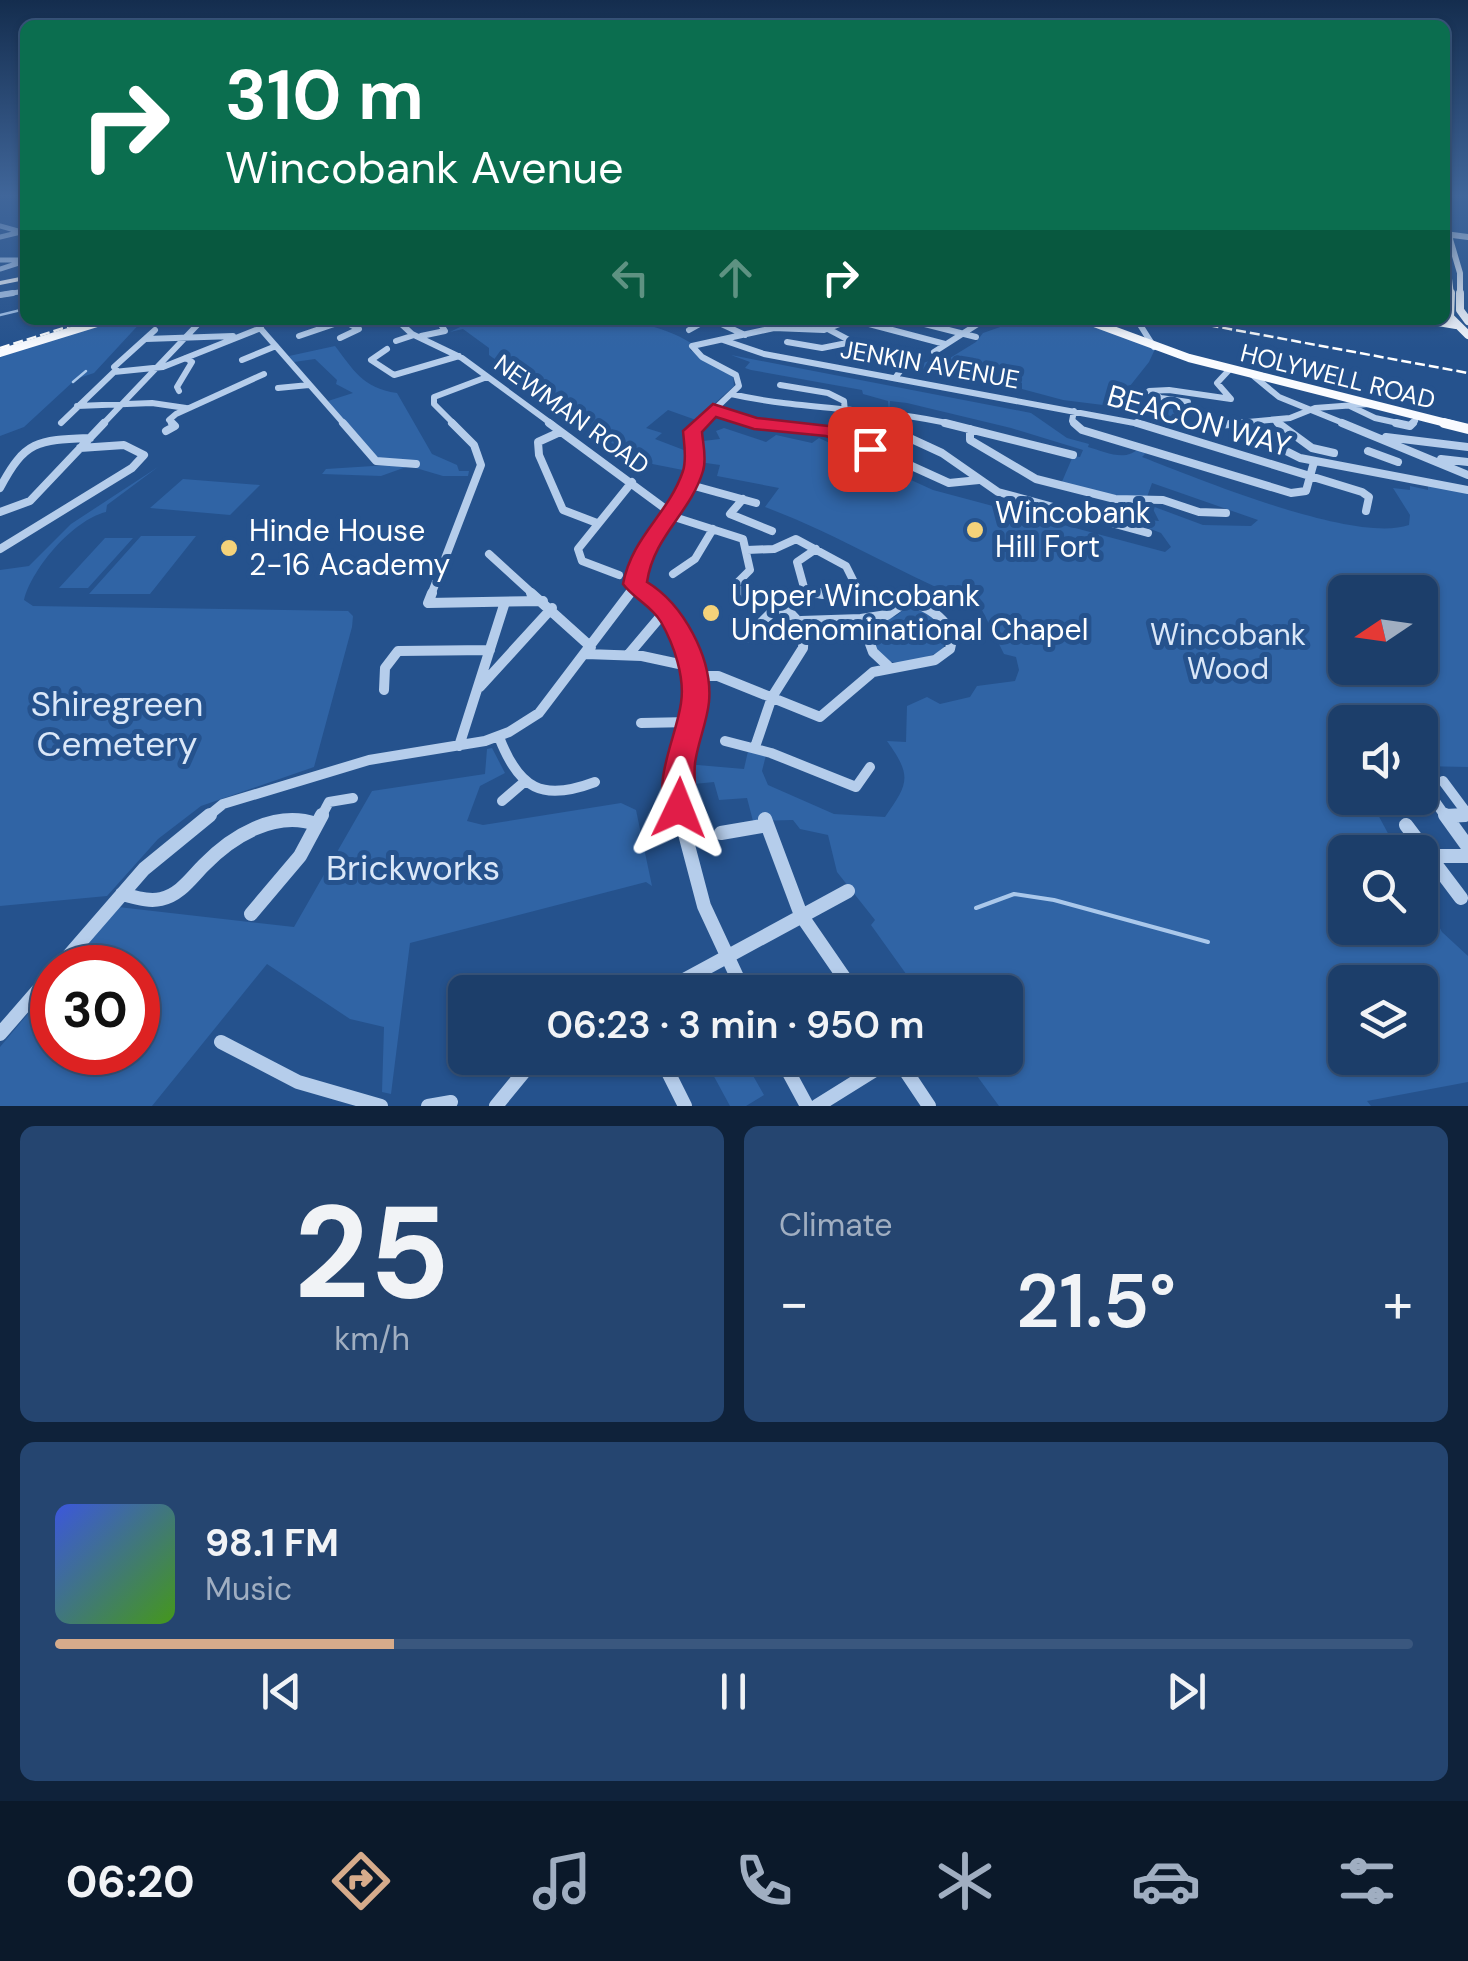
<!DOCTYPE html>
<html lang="en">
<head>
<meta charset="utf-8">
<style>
	:root { --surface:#1c3e6a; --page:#254570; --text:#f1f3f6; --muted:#a0aec1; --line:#3a577e; --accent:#d6ab8b }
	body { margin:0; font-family:"DM Sans",sans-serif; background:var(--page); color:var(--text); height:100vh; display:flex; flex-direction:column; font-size:38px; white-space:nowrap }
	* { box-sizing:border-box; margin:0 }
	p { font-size:32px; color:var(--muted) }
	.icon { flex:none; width:55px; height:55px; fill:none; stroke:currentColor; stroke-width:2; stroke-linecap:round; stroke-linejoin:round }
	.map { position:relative; height:1106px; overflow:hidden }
	.drawer { display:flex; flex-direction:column; gap:20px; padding:20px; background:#0f223a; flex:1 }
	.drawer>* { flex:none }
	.hud { position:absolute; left:20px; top:20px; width:1430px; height:305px; border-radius:15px; box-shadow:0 2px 8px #0004,0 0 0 2px var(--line); background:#0b6e4f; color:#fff; overflow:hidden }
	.needle { width:65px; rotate:257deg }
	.buttons { position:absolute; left:1328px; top:575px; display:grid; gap:20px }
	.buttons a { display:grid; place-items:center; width:110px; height:110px; border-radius:15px; background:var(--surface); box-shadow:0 2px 8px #0004,0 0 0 2px var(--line); font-size:50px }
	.speed { position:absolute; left:30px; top:945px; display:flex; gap:20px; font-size:50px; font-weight:700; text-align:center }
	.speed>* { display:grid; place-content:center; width:130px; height:130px; border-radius:50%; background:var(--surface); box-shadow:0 2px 8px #0004,0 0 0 2px var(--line); line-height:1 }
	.speed .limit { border:15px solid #d22; background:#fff; color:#111 }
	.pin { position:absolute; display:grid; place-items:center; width:85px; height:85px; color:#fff; margin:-42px; border-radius:20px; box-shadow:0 5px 15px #0006 }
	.me { position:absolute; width:110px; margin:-55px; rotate:2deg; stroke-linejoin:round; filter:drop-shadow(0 0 8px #0008) }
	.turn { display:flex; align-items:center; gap:35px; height:210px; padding:0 40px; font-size:45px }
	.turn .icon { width:130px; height:130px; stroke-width:2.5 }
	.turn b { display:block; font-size:70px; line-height:85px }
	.lanes { display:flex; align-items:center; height:95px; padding:0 40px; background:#0003; justify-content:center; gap:50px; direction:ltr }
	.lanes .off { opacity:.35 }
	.big { font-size:75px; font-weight:600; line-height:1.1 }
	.drawer .widget { flex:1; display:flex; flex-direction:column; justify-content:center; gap:15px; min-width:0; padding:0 35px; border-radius:15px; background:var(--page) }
	.drawer .dial { align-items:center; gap:0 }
	.dial b { font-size:130px; line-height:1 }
	.song { display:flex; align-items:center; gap:30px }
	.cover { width:120px; height:120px; border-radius:15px; background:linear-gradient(135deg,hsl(230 70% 55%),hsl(100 70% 35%)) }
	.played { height:10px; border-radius:5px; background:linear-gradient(90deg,var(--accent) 25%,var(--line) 25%) }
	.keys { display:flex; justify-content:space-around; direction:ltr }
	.heat { display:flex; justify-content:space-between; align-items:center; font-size:55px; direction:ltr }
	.drawer .tiles { flex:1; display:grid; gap:20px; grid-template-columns:1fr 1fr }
	.widget:last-child { grid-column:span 2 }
	.trip { position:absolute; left:448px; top:975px; width:575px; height:100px; border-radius:15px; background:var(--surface); box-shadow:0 2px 8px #0004,0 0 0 2px var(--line); font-weight:600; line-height:100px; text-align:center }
	.tab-bar { display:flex; height:160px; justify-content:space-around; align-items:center; background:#0b192a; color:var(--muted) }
	.tab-bar .icon { width:70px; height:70px }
	.tab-bar .on { color:var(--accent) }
	.tab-bar b { font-size:45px; color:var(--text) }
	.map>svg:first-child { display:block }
</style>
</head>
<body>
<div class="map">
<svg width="1468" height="1106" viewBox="0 0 1468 1106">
	<rect width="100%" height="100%" fill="#25528d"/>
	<path fill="#3064a5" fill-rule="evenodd" d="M111,320H143L94,373L76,379L24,427L0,436V354Z
		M457,320C466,320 472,323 479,323C548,323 629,305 691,343L690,350L733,376L734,386L696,420L668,410L646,428L662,433L655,439L689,452L688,471L637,461L489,355V348L463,329L450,332L462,326Z
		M1020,320H1080L1155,349L1149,362L1122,396L1199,413L1185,415L1188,419H1159L1119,407L1063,400L1022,389V383L939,364L918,375L920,364L938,358L945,361L976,342L983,333Z
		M335,346C353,369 362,388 397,393L432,454L457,465L459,471H469L468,476H443L409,466L381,476L322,474L326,469L420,463L377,461L328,401L353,393L336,384L337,380L315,359L294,362L289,356Z
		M731,355L1031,413L1067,438L1089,444L1088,447C1106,452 1126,463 1140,447L1149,450L1142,457C1199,479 1355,544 1409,525L1410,515L1393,488L1410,490V486L1428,490V484L1468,492V767L1420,766V722H1345V798H1369L1398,852H1345V928H1420V892L1442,932L1468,956V1082L1367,1101L1371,1106H999L964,1058H1005V992H919L871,925L875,920L837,872L828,835L800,829L793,820L753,821L747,798L719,800L714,782L684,785L686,764L744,769L748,751L766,755L762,771L768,785L834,814L885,817C909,783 912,776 887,741L906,742L907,706L927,697L940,704L970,697L977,686L1015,681L1019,670L1016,657L1004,654L980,606C906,577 840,535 765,507L779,488L717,476L720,465L699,462L695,442L720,439L716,431L724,428L766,442L776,435L812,443L819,438L933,490L1165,552L1171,547L1161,533L1132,522V518L1159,521L1153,509L1134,501L1154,502L1152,506L1203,525L1251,526L1258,520L1152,483L1147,497L1124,498L1061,484L1073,456L1080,457L1083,450L1011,428L907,403L890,401L889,410L888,401L863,394L862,390L751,370L745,368L750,362ZM1345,592H1420V668H1345ZM1345,982H1420V1058H1345Z
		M158,467L107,505L106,512C73,520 32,568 24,600L33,606L348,611L353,616L352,627L314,767L201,806L158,839L107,896L0,906V570L29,566L71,524Z
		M183,479L260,485L230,515L150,508Z
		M141,536H196L150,594H89Z
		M105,538H133L88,588H59Z
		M907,607C932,612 949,622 943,650C930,657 891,670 880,656C873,648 869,635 865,626L896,616Z
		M492,748L505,773L480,786L467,821L483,825L621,803L636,810L652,886L646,882L410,943L391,1094L382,1092L384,1027L350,1019L267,964L152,1106H0V1047L52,985V1052H138V968L67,967L118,907L294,927L372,791L485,774L487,749Z
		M704,1058H743L764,1095L746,1106H730Z"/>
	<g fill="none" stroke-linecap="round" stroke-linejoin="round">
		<path stroke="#aac8eb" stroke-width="2.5" d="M0,315L25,309
			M73,382L86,371"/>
		<path stroke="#aac8eb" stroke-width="4" d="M976,908L1014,894L1054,900L1208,942"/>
		<path stroke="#b5cdeb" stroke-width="5" d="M0,226L18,231
			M0,237L25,231
			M0,260H22
			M0,269L25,261
			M0,295L25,291"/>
		<path stroke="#b5cdeb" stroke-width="6" d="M0,295L13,293
			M253,320L345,425
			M302,320L310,323
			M397,320L412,334L462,358L553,425
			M713,320L745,335
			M854,320L945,344
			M909,320L976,337
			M1137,320L1154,347
			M234,321L254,320
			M828,329L898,366L901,370L895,378
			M689,330L707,320
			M299,336L346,320
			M421,336L445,331L438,320
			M340,338L359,329L344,321
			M146,339L233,336
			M723,340L764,354L1145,425
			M396,341L414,335
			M787,342L822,348L852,342
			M387,349L371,360L394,375L459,356
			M934,352L984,320
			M242,360L276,346
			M117,371L114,367L155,330
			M1251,374L1279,397L1348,425
			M780,385L828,393L844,401L845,412
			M278,388L309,385
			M179,391L177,387L192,362L186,358
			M731,394C805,411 881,407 955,425
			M1188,402L1161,398L1149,391L1169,390L1231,399L1217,383L1230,369
			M77,406L152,403L186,408
			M1350,406L1375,418L1407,425
			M713,410L774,425
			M1074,411L1072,421L1077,425
			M862,416L882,425
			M1274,420L1281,425
			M61,423L114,372L163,367L261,328
			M102,425L202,320
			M174,425L169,420L176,414L264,374
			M455,425L434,404V397L487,377
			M698,425L739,386L736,375L702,357L692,346L774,328L824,330L850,320
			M1215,425L1290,418L1315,408L1369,404
			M1411,425L1415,421"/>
		<path stroke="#b5cdeb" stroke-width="8" d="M343,423L376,461L416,464
			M549,423L671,513
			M753,423L839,433L949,483L979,480
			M877,423L942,453L998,492L1148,533
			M945,423L1073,455
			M1074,423L1082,430L1291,493L1306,491L1314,462
			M1137,423L1362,492L1369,497L1366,511
			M1278,423L1312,448L1334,453
			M1342,423L1468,475
			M1396,423L1410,426L1413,423
			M1208,426L1241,423
			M970,429V440L1036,479L1115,499L1163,500L1199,512L1226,513
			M166,431L175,426L172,423
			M560,432L538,442L539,455L563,510L597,523
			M1386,437L1468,447
			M1262,439L1300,458L1468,490
			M1368,451L1398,462
			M1441,459L1468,462
			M687,484L756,503
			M0,488C25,440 38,440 90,438
			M743,499L730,514L772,531
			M0,512L30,501L104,423
			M668,515L743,539L750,570L733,587L751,595
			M0,549L132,468L144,455L124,445L80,448
			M816,549L797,562L805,591L823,595L860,594
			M747,550L774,549L796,539L846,566L860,594L887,595
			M489,554L534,595
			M673,574L695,559L713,529
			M619,575L582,561L578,549L632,482
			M634,584L652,595
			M431,595L481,465L474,445L452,423
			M628,595C637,584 634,570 639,558C663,501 698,508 692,431L701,423"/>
		<path stroke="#b5cdeb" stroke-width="10" d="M432,593L428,603L543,601
			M531,593L591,647
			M649,593C727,666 670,731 681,817
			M745,593L790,613L804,628L803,648L772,697L755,747
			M813,593L860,594
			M861,619L887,615L907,601
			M801,621L861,619L873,652L888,666
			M746,638L777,607
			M586,654L642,656L693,667
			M628,655L666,610
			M695,676H718L820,717L873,672L935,660L950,649L953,635C933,598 895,598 859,593
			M480,687L552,608
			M384,690L385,668L398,651L490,650
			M641,723L690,722
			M499,737C519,789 542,802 595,782
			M725,741L771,753L856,787L870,767
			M459,746L505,602
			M1443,781L1466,812L1464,817L1446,816
			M1420,790L1429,793L1446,817
			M502,801L523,783
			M207,817L223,804L369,760L485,741L509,732L539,713L630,593
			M321,817L329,802L353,798"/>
		<path stroke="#b5cdeb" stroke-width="14" d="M680,815L704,906L744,992
			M1445,815L1468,847
			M1446,816L1465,815
			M765,819L801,915L854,992
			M1406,825L1461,898
			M721,833L767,825
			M1432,856H1468
			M122,894C135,897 148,902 161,899C180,895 191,878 204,865C232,836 275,810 316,824
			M251,914L300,856L322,815
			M58,968L144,869L210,815
			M662,992L848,891
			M828,992L847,982
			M0,1034L52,974
			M221,1042L298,1082L381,1106
			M661,1058L685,1106
			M781,1058L807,1106
			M897,1058L929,1106
			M428,1106L451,1102
			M496,1106L527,1068L541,1058
			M817,1106L894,1058"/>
		<path stroke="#f9fbff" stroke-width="6" d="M1445,234L1468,237
			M1450,239L1460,273V295
			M1445,245L1451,295"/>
		<path stroke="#f9fbff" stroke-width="8" d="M1451,293L1450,317L1468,335
			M1460,293V310L1468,321
			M1086,320L1189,358L1454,425
			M1426,320L1456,325
			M0,353L107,320"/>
		<path stroke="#f9fbff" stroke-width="10" d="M1444,423L1468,429"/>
		<path fill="#fff" fill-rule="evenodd" d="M25,276V280L0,285V281Z"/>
		<path stroke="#fff" stroke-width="2.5" stroke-dasharray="10 4" stroke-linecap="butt" d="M1181,320L1468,373
			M0,348L89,320"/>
	</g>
	<linearGradient id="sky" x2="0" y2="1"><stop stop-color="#142d4e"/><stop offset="0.56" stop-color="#40669a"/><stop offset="1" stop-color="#40669a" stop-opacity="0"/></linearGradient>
	<rect width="1468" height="349" fill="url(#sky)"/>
	<path fill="#e11d48" stroke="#92132f" stroke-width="2.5" d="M713,404L757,418L837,427L880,449L870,455L826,436L754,429L716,417L702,432C703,444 707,459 703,471C690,514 654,535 647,582C683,604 713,658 709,702C707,722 698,742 695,763C693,781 699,800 690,817L679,821L668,817C651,782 676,739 681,703C685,677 674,645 661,622C651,605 634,599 623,584C632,536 668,515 683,471C687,459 684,443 683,431Z"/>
	<g fill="#f4d27a" stroke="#25528d" stroke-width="4">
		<circle cx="975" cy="530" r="10"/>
		<circle cx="229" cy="548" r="10"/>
		<circle cx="711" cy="613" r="10"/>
	</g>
	<g text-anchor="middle" stroke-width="10" stroke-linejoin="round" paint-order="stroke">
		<g font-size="25" fill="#fff" stroke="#25528d">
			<text transform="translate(930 364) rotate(10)" y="9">JENKIN AVENUE</text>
			<text transform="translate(1338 376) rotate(14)" y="9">HOLYWELL ROAD</text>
			<text transform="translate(572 414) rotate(36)" y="9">NEWMAN ROAD</text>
		</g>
		<g font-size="30" fill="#fff" stroke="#25528d">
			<text transform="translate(1199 421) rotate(16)" y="10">BEACON WAY</text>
		</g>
		<g font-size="30" fill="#fff" stroke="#25528d" text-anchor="start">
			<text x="995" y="523">Wincobank<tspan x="995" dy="34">Hill Fort</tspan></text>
			<text x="249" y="541">Hinde House<tspan x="249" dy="34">2-16 Academy</tspan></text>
			<text x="731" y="606">Upper Wincobank<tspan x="731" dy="34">Undenominational Chapel</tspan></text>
		</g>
		<g font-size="30" fill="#dae7f8" stroke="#25528d">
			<text x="1228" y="645">Wincobank<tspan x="1228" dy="34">Wood</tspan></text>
		</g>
		<g font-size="35" fill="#dae7f8" stroke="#25528d">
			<text x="117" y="716">Shiregreen<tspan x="117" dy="40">Cemetery</tspan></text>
			<text x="413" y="880">Brickworks</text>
		</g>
	</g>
</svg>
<div class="buttons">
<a><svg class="needle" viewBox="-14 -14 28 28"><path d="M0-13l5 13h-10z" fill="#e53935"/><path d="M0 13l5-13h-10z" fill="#a0aec1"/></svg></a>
<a><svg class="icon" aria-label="sound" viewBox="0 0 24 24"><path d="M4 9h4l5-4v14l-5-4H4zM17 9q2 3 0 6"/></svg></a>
<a><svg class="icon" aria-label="search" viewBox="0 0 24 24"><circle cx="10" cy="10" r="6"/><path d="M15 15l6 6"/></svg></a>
<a><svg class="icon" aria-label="layers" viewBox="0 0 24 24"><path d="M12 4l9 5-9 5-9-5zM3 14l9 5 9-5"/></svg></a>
</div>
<div class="speed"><div class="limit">30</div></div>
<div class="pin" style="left:870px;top:449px;background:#d93025"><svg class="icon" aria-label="arrive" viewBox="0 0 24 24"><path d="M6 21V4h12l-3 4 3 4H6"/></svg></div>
<svg class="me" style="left:679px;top:808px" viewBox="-20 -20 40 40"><path d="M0-17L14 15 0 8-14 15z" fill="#e11d48" stroke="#fff" stroke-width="4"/></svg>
<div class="trip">06:23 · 3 min · 950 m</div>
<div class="hud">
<div class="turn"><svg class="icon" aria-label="right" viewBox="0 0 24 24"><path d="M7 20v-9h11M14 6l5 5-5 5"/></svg><div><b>310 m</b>Wincobank Avenue</div></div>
<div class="lanes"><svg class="icon off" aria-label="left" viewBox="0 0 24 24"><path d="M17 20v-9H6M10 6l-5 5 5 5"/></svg><svg class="icon off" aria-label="ahead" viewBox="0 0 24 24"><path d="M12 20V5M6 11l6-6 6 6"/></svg><svg class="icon" aria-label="right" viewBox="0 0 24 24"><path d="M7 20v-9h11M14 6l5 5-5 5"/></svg></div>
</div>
</div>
<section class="drawer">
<div class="tiles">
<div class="widget dial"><b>25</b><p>km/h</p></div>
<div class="widget"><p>Climate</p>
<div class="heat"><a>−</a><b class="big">21.5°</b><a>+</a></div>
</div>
<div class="widget">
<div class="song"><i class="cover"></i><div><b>98.1 FM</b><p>Music</p></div></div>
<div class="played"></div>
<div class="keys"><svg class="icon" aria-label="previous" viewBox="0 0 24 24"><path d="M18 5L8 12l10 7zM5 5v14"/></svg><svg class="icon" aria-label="pause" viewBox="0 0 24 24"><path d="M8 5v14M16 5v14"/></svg><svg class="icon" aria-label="next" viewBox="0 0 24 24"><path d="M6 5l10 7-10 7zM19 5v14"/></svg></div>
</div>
</div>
</section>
<nav class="tab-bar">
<b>06:20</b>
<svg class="icon on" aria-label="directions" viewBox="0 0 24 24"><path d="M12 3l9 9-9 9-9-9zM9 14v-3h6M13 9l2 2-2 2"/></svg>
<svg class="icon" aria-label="music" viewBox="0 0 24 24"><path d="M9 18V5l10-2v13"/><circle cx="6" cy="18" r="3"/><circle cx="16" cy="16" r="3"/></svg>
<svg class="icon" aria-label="phone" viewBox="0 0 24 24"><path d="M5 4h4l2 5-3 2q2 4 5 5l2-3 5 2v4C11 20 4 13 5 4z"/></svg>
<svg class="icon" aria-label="climate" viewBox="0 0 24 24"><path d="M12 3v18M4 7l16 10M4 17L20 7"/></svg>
<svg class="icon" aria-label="car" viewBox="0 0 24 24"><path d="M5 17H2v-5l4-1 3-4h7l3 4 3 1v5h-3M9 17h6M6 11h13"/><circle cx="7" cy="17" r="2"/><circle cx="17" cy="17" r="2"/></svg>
<svg class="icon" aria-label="filters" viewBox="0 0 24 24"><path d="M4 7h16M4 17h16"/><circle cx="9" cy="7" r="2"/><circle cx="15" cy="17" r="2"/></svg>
</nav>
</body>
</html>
